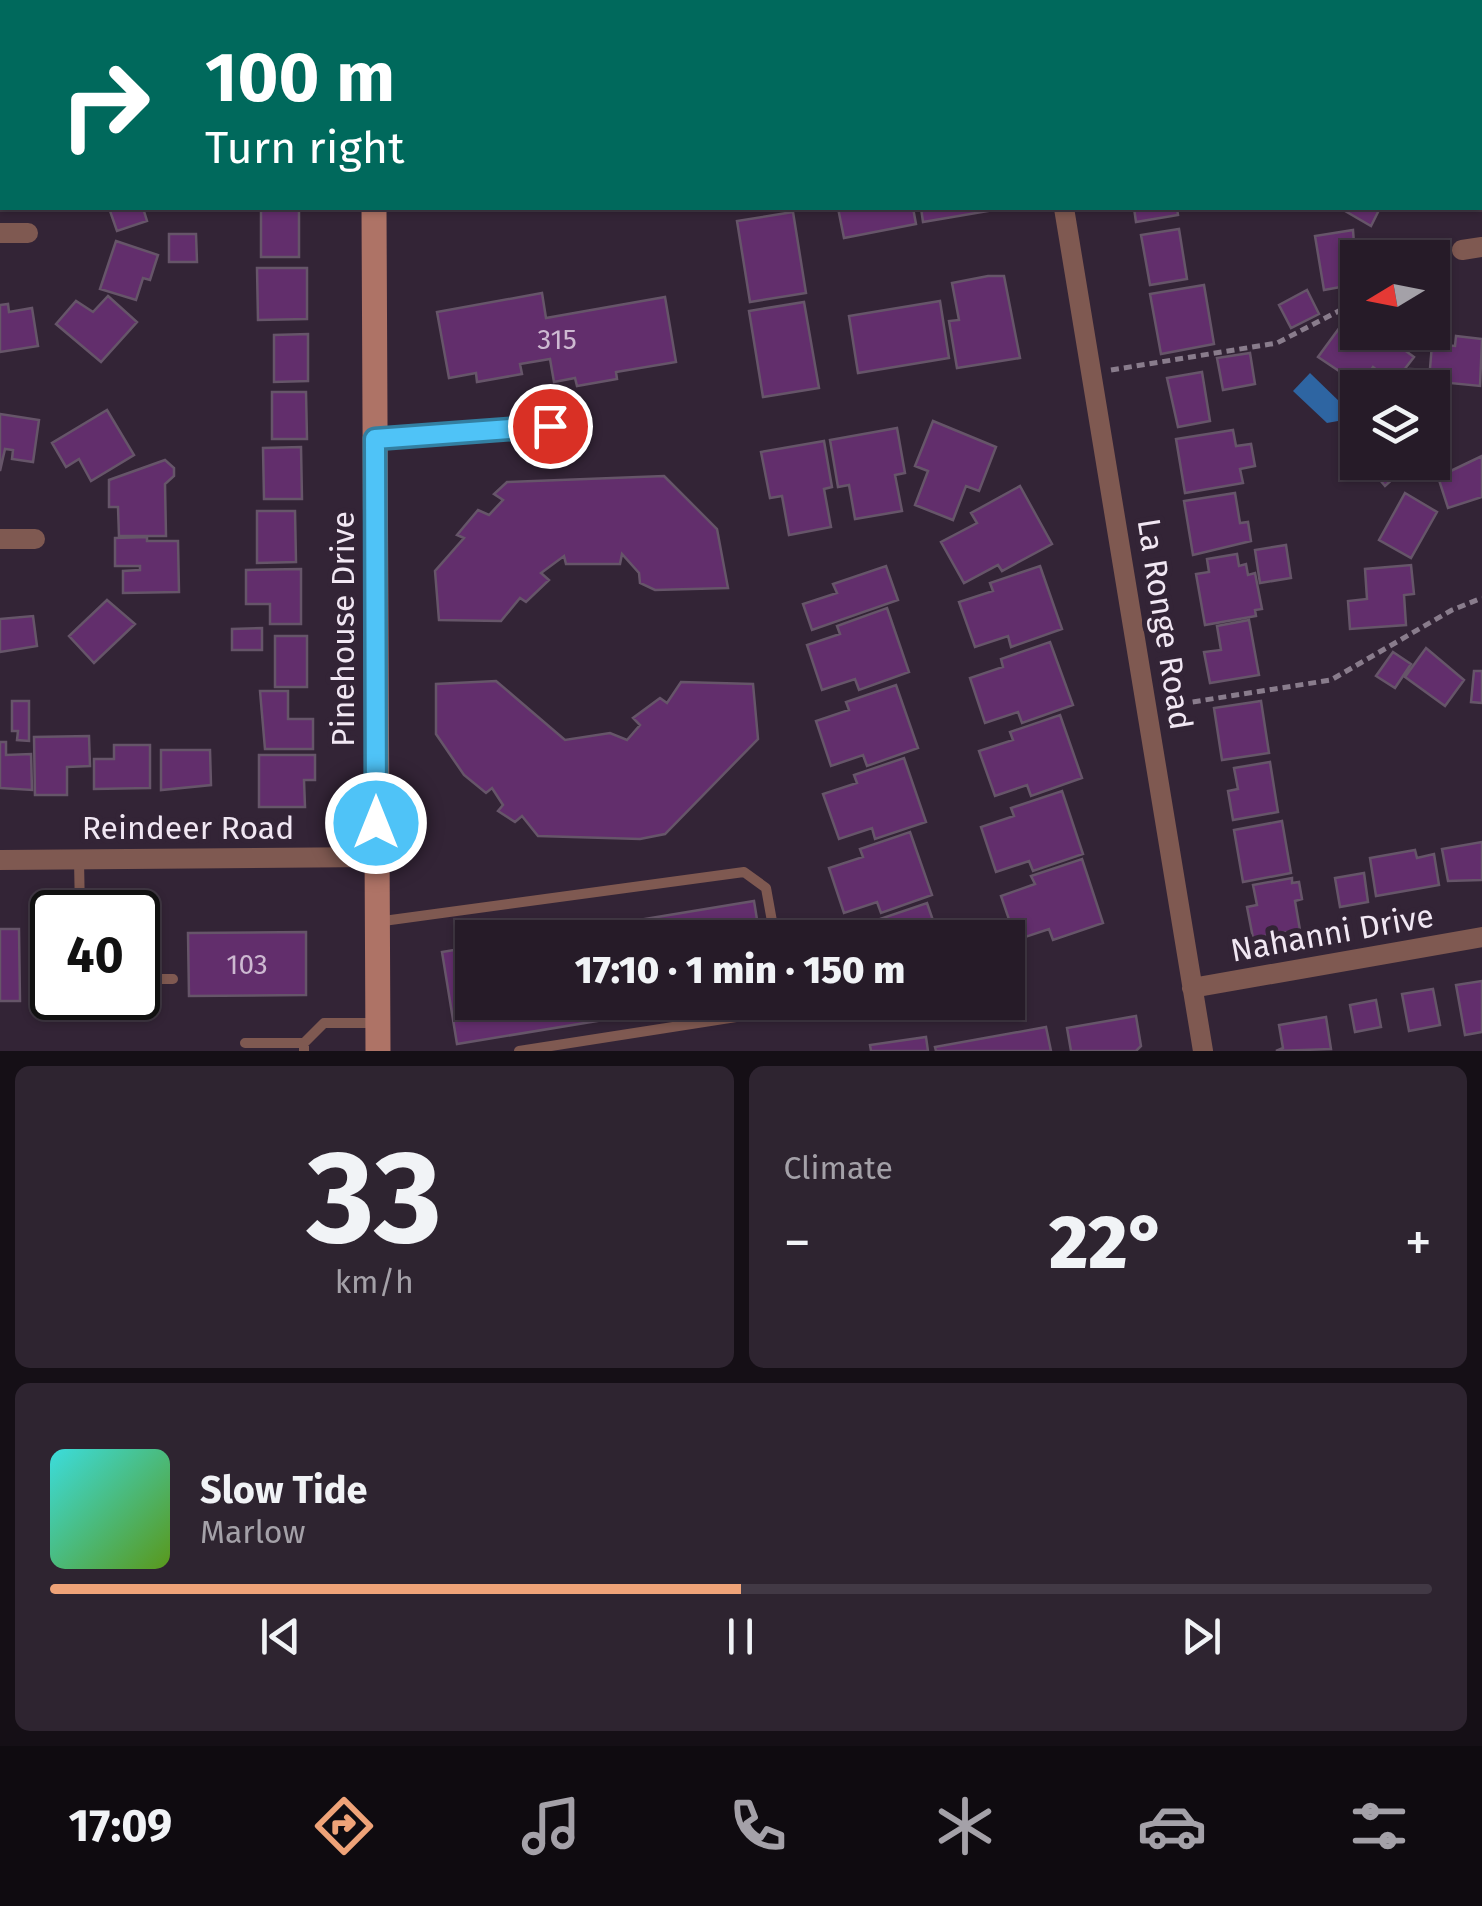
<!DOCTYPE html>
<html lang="en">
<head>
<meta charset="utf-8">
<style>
	:root { --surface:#261b28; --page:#2e2430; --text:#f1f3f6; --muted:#a4a1a8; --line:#423945; --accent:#efa378 }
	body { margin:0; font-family:"Fira Sans",sans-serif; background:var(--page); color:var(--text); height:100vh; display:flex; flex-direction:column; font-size:38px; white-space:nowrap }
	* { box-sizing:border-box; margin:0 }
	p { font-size:32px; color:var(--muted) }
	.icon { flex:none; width:55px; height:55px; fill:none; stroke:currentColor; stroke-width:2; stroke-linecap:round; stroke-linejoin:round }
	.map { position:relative; height:1051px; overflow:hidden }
	.drawer { display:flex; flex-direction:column; gap:15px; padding:15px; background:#150f16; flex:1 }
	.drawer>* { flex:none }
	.top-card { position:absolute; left:0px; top:0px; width:1482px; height:210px; box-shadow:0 2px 8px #0004,0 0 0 2px var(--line); background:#00695c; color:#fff; overflow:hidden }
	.needle { width:65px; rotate:260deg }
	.buttons { position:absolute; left:1340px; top:240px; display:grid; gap:20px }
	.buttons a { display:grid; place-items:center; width:110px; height:110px; border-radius:0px; background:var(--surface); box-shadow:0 2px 8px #0004,0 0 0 2px var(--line); font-size:50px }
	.speed { position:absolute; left:30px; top:890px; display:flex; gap:20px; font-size:50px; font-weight:700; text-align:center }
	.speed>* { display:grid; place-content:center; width:130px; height:130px; border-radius:50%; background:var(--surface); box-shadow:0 2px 8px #0004,0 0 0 2px var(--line); line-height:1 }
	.speed .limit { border:5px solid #111; border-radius:15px; background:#fff; color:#111 }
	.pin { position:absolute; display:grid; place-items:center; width:85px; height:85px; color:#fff; margin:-42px; border:5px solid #fff; border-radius:50%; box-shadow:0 2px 10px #0007 }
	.me { position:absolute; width:110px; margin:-55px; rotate:0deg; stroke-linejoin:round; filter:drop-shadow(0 0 8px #0008) }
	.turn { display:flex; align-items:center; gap:35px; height:210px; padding:0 40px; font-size:45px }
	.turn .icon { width:130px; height:130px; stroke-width:2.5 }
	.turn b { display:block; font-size:70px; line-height:85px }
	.big { font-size:75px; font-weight:800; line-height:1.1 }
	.drawer .widget { flex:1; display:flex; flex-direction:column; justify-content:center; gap:15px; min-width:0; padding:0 35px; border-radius:15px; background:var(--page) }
	.drawer .dial { align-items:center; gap:0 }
	.dial b { font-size:130px; line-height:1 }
	.song { display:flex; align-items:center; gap:30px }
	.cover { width:120px; height:120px; border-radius:15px; background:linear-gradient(135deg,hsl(180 70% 55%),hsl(90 70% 35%)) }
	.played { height:10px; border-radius:5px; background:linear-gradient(90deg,var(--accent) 50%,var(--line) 50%) }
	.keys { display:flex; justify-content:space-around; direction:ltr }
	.heat { display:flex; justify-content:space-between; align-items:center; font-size:55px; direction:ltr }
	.drawer .tiles { flex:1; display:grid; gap:15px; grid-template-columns:1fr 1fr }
	.widget:last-child { grid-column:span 2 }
	.trip { position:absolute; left:455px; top:920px; width:570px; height:100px; border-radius:0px; background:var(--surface); box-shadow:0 2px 8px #0004,0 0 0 2px var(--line); font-weight:800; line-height:100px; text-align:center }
	.dock { display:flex; height:160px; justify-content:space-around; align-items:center; background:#0f0b10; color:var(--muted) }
	.dock .icon { width:70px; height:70px }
	.dock .current { color:var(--accent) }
	.dock b { font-size:45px; color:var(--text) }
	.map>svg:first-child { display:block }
</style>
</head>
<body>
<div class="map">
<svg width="1482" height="1051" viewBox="0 0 1482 1051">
	<rect width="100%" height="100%" fill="#332436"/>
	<path fill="#2e65a2" d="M1310,373L1345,407L1338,421L1327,423L1293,391Z"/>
	<path fill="#622e6c" stroke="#665569" stroke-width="2.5" d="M109,208H143L147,221L117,231Z
		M261,208H299V257H261Z
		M838,208H913L916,224L844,238Z
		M921,208H1000V209L923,222Z
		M1134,208H1177L1178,215L1136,222Z
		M1340,208H1380L1371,226Z
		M793,212L806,293L750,302L737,221Z
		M1179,229L1187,279L1150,285L1141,235Z
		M1353,230L1357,284L1324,290L1315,236Z
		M169,234H196L197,262H169Z
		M116,241L158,255L150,280L143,278L136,300L100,289Z
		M257,268H307V319L258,320Z
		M988,276H1004L1020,358L957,368L949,321L959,320L952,283Z
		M1204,285L1214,344L1161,354L1150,294Z
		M1307,290L1319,314L1291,328L1279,305Z
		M542,293L546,318L665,297L676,362L616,372L617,379L577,386L575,378L554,382L550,359L520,364L522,374L477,382L476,373L449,378L437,312Z
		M108,296L137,322L101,362L56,324L76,301L93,312Z
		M940,301L949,358L858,373L849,316Z
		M804,302L819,388L763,397L749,311Z
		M8,304L9,312L32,308L38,346L0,352V305Z
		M1354,308L1358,332H1375L1370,339L1377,344L1384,335L1414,357L1394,383L1373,367L1360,385L1318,357Z
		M308,334V381L274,382V335Z
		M1456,336L1482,339L1480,386L1429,381L1432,344L1455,346Z
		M1250,353L1255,384L1223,390L1217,358Z
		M1410,369L1429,370L1428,388H1409Z
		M1202,372L1210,421L1178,427L1167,378Z
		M272,392H306L307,439H272Z
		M107,410L134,455L91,481L79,459L66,467L52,443Z
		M0,414L39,420L33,462L12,459L13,450L5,449L0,471Z
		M933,421L996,447L979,491L966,486L953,520L915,505L928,471L915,466Z
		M897,428L905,473L895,475L902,511L855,519L849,485L838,487L830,440Z
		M1233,430L1236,446L1251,444L1255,466L1240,469L1243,483L1185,493L1176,439Z
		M824,441L832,487L824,489L831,527L789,535L782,496L770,498L761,452Z
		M301,447L302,499H264L263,448Z
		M1482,456V497L1448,508L1438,477Z
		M165,460L174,468V476L165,484L166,536H119L118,507H109V480Z
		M1365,462H1404L1407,466L1385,486Z
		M664,476L717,529L728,588L655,590L640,583L639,573L622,554L620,564H566L564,556L541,573L549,580L526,602L520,598L501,621L439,620L435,571L464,538L457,535L478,510L489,515L503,500L494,494L507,482Z
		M1020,486L1052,544L1002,571L998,565L964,583L941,542L977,523L971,513Z
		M1235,493L1240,523L1248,522L1251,541L1193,555L1184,501Z
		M1405,493L1437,512L1411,558L1379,540Z
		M257,511H295L296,562L257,563Z
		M147,537V541H178L179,592L123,593V571L140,570V566H115V538Z
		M1286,545L1291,578L1260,583L1255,550Z
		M1237,554L1239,566L1246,564L1248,575L1255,573L1262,609L1255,610L1256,616L1205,625L1196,574L1209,572L1207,559Z
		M1411,565L1414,594L1404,595L1406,625L1350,629L1348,601L1367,599L1365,569Z
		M886,566L898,600L812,630L803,604L837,593L833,584Z
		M1040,566L1062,629L1011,647L1008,636L975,647L959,602L993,591L990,583Z
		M301,569V624H270V604H246V570Z
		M107,600L135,624L94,663L69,636Z
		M887,608L909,672L859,690L855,679L822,690L807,645L840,634L837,626Z
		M33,616L37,646L0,652V619Z
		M1249,620L1259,675L1210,683L1204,652L1221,650L1217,626Z
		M262,628V650H232V629Z
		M275,636H307V687H275Z
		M1050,642L1073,705L1022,723L1018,712L985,723L970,678L1003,667L1001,659Z
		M1426,648L1464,680L1445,706L1405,677Z
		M1393,652L1411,664L1395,688L1376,676Z
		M1474,671H1482V703L1471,702Z
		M496,681L565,740L610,733L627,740L640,725L633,718L660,698L667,703L681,682L753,684L758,739L665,834L640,839L538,836L522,816L515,822L498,811L503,805L492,788L486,793L464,775L436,734V684Z
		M896,685L918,748L867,766L863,755L831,766L816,721L849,710L846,702Z
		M260,691H288V719H313V749H265Z
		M12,701H29V741L17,740L18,731H12Z
		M1261,701L1269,753L1222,760L1214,708Z
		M1060,715L1082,778L1031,796L1027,785L995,796L979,751L1013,740L1010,732Z
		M89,736L90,766L67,767V795H35L34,737Z
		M0,742H6V755L31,754L32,790L0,788Z
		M114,745H150V788L94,789V759H114Z
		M161,750H210L211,785L161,790Z
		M259,755H315V780H304L305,807H259Z
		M904,758L926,822L875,839L872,828L839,839L823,794L857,783L854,775Z
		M1270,762L1278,812L1233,820L1228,791L1238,789L1234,768Z
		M1062,791L1083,854L1033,871L1029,861L996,872L981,827L1014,816L1011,808Z
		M1282,821L1291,873L1243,882L1234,830Z
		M910,832L932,895L881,913L877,902L844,913L829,868L863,857L860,849Z
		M1482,842V880L1448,881L1442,849Z
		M1415,850L1417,858L1434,854L1439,885L1376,896L1370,858Z
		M1082,859L1103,923L1053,940L1049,929L1016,940L1001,896L1035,884L1031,876Z
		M1364,873L1368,902L1340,907L1335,878Z
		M1292,878V883L1299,882L1302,899L1295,901L1300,930L1253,938L1247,907L1257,905L1253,885Z
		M754,901L760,938H530Z
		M927,903L939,938H851L880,928L877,920Z
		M0,929H19L20,1001H0Z
		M306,932V995L189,996L188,933Z
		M472,947V1002H713L457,1044L442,952Z
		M1482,981V1032L1465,1035L1456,985Z
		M1433,989L1440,1025L1409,1031L1402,994Z
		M1376,1000L1381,1027L1355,1032L1350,1005Z
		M1136,1016L1141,1046L1136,1051H1071L1067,1028Z
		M1326,1017L1331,1049L1276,1051L1283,1048L1279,1025Z
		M1046,1027L1051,1051H936L935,1047Z
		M926,1037L928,1051H871L870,1045Z"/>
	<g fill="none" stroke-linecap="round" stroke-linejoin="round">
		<path stroke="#897c8c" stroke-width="5" stroke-dasharray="8 5" stroke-linecap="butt" d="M1232,2L1237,0
			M1111,370L1277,343L1358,301
			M1167,706L1331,680L1452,610L1482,598"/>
		<path stroke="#7f5951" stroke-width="10" d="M376,439L549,426
			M79,860L80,912
			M376,922L744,872L766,888L775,938
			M138,979H173
			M48,980H52
			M245,1043H304
			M304,1051V1043L324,1023H376
			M519,1051L769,1012L781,1002"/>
		<path stroke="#7f5951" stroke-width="20" d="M1028,0V2
			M1064,208L1203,1051
			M0,233H28
			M1462,250L1482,247
			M0,539H35
			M0,860L376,857
			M1192,988L1482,937"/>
		<path stroke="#ae7366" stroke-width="25" d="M374,0V2
			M374,208L378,1051"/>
	</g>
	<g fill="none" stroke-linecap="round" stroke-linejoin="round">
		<g stroke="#337fa1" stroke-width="25">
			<path id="route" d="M376,823L375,439L550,426"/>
		</g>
		<use href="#route" stroke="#4fc3f7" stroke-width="18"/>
	</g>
	<g text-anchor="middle" stroke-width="10" stroke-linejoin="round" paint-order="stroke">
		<g font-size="28" fill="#cdb9d1">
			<text x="557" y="349">315</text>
			<text x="247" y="974">103</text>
		</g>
		<g font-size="32" fill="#f1e7f3" stroke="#332436">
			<text transform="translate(1165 624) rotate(81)" y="11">La Ronge Road</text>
			<text transform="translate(343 629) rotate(-90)" y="11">Pinehouse Drive</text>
			<text x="188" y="839">Reindeer Road</text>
			<text transform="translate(1332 933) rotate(-10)" y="11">Nahanni Drive</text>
		</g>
	</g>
</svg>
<div class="buttons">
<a><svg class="needle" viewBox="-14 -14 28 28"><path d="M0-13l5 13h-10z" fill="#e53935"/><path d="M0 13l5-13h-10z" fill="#a4a1a8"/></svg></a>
<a><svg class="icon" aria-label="layers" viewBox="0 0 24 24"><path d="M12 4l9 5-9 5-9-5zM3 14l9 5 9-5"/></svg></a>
</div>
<div class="speed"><div class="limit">40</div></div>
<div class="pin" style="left:550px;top:426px;background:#d93025"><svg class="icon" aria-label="arrive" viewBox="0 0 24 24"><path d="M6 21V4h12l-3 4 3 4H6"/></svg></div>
<svg class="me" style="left:376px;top:823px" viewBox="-20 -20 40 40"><circle r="17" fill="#4fc3f7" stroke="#fff" stroke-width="3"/><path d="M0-11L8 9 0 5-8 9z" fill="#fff"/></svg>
<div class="trip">17:10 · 1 min · 150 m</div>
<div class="top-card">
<div class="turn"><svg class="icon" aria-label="right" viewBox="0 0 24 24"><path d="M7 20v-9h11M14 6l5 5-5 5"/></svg><div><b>100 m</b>Turn right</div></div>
</div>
</div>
<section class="drawer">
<div class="tiles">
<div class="widget dial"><b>33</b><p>km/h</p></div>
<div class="widget"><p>Climate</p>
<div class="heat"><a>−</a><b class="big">22°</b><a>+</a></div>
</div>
<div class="widget">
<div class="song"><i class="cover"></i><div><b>Slow Tide</b><p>Marlow</p></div></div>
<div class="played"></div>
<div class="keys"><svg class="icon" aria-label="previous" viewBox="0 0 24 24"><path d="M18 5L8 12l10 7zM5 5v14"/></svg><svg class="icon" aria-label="pause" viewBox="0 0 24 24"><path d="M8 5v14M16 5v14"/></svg><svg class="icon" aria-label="next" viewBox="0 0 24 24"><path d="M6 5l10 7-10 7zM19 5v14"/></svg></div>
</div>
</div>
</section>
<nav class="dock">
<b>17:09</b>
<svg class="icon current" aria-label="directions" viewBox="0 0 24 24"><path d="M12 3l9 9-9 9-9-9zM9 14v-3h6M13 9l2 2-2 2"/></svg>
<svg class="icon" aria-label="music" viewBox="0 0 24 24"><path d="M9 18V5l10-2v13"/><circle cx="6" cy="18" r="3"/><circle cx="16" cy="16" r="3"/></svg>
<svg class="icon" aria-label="phone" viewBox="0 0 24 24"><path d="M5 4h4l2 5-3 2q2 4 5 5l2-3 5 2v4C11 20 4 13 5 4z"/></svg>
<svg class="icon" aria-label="climate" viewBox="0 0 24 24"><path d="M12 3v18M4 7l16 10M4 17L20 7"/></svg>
<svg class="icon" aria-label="car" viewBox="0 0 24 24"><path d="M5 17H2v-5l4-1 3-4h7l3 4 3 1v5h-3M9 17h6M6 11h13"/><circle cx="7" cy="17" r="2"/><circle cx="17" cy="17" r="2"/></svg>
<svg class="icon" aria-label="filters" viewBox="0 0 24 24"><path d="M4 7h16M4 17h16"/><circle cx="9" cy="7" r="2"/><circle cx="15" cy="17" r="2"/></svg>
</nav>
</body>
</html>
